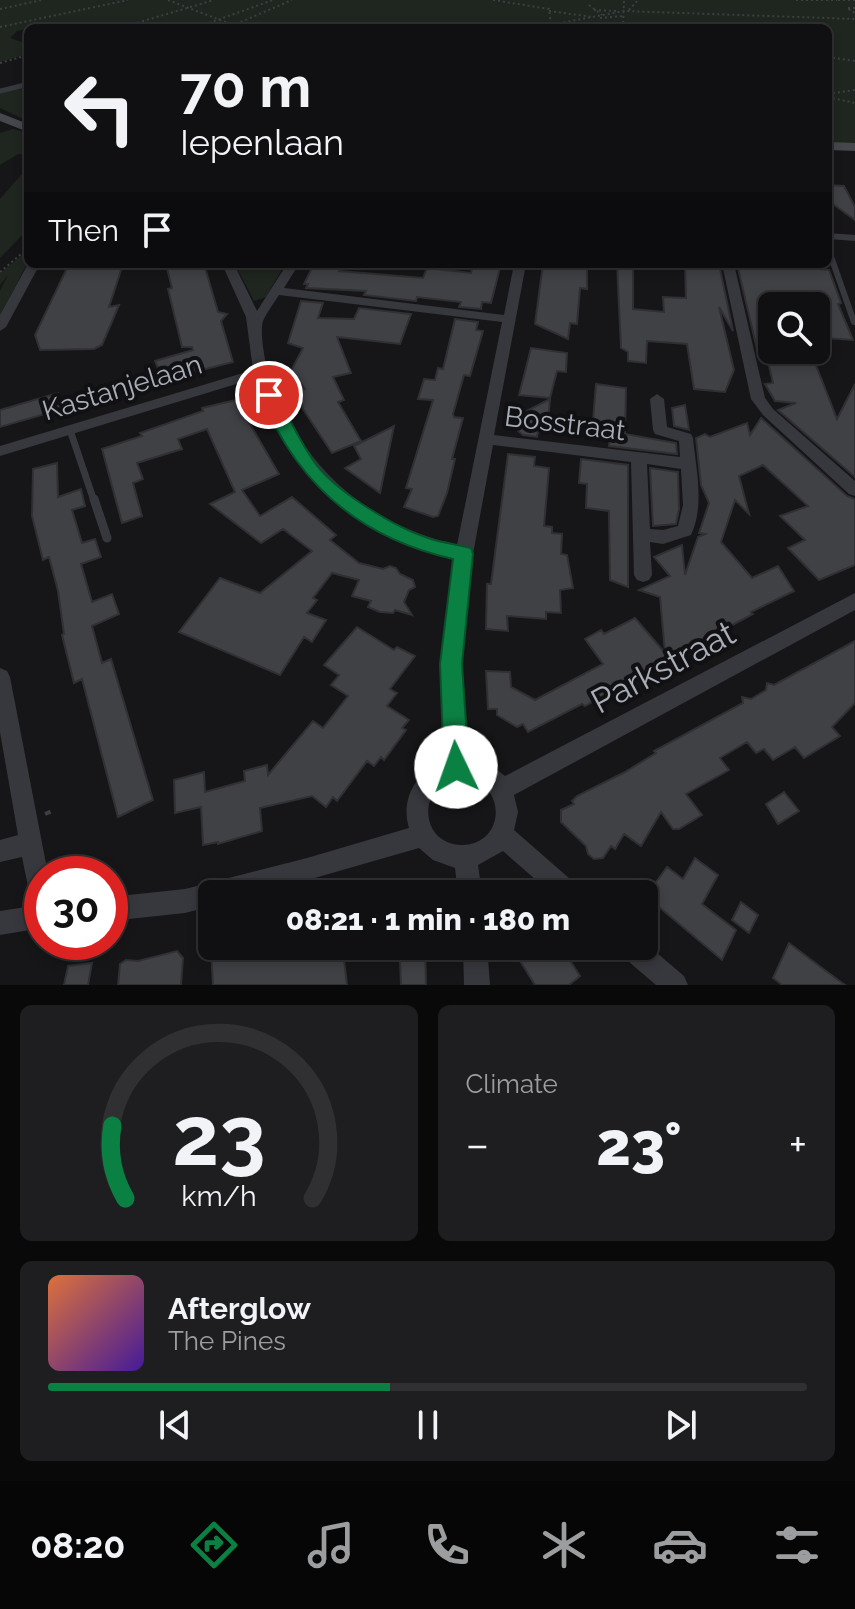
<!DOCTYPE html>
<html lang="en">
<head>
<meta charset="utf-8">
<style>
	:root { --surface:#101012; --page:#1e1e20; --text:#f1f3f6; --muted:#9c9d9f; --line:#303032; --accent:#0b8043 }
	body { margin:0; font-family:Raleway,sans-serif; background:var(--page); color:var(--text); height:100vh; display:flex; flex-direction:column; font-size:30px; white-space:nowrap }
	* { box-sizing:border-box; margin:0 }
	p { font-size:26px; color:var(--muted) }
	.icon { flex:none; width:44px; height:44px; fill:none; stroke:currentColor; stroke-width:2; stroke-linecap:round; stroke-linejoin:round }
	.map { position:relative; height:985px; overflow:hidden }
	.side { display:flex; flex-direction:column; gap:20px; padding:20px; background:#09090a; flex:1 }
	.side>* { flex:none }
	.hud { position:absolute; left:24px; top:24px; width:808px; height:244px; border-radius:12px; box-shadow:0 4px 12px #0003,0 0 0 2px var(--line); background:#101012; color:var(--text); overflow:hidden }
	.buttons { position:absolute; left:758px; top:292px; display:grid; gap:16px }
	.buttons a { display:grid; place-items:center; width:72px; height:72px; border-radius:12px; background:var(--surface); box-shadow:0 4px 12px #0003,0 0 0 2px var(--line); font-size:40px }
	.speed { position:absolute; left:24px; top:856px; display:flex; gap:16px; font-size:40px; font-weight:700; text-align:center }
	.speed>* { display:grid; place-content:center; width:104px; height:104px; border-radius:50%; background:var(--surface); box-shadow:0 4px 12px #0003,0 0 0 2px var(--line); line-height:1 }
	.speed .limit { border:12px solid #d22; background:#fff; color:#111 }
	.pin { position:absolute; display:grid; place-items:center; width:68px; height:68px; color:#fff; margin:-34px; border:4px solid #fff; border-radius:50%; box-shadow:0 2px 8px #0007 }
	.me { position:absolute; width:88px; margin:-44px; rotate:357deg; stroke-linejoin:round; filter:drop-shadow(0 0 6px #0008) }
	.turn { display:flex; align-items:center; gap:28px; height:168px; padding:0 24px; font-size:36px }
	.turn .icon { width:104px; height:104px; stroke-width:2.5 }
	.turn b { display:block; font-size:56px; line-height:68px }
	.then { display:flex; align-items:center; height:76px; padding:0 24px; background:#0003; gap:16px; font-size:30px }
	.big { font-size:60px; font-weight:800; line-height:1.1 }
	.side .widget { flex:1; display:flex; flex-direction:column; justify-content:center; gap:12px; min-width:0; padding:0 28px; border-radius:12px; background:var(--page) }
	.side .dial { align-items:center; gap:0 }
	.dial svg { height:208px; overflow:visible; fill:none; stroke:var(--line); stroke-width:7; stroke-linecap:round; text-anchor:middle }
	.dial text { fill:var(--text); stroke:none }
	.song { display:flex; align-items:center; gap:24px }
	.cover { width:96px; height:96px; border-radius:12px; background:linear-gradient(135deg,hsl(20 70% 55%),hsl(260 70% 35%)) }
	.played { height:8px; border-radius:4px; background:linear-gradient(90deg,var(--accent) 45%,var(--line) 45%) }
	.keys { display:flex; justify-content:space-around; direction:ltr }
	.heat { display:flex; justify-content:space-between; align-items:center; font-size:44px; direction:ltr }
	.side .tiles { flex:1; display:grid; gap:20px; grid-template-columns:1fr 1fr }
	.widget:last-child { grid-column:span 2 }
	.trip { position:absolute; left:198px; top:880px; width:460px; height:80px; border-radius:12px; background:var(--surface); box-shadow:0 4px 12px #0003,0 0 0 2px var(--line); font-weight:800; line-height:80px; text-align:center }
	.tab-bar { display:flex; height:128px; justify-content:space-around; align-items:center; background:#060607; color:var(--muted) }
	.tab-bar .icon { width:56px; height:56px }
	.tab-bar .on { color:var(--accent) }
	.tab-bar b { font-size:36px; color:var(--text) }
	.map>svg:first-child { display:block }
</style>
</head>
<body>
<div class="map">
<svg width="855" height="985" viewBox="0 0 855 985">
	<rect width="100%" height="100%" fill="#161618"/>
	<path fill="#1e261f" d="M0,0H855V143H828V28L36,27L17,31L10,38L28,44V54L0,62Z
		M28,88V121L0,108V92Z
		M13,129L28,133V155L18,154L0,165V133Z
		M28,167V229L0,258V199Z
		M28,250V262L0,316V291L8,275L0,285V273Z
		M235,264H285L266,297L254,301Z"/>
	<path fill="#404145" stroke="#303034" stroke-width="2" d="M828,185L844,186L855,207V220L830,202Z
		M123,264L109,307L119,305L102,345L94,349L40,350L35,335L68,266Z
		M186,264H204L218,312L227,314L221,321L233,362L163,380L155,361L193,350L192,347H182L168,289L172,288L167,268Z
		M314,264H338L341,266L339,271L423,278L427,268L471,273L473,265L501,264L491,303L482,302L481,309L459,307L461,302L417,297L416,301L364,295L366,291L306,288L308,284H304Z
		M543,264H587V289L580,288L577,324L570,323L568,339L535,324Z
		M617,264H633V309L664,312L663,297L686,298L685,264H719L733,331L719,307L734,370L725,392L694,389L687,344L647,341L646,363L628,361V352L621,348Z
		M737,264H806L808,268L829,270L841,303L838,304L853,340L826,338L816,306L772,302V350H810L837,419L855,384V477L778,410L796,403L775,401L765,384L773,383L769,366L766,354L758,353Z
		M301,301L323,303L318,318L354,319L359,308L411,314L400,344L337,337L351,373L333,377L344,400L338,402L361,441L332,453L303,409L298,391L305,389L291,371L303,348L288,343Z
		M455,319L478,322L476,330L483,331L470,376L464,375L453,414L454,417L463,418L452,459H455L447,493L438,516L433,517L404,507L412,489L406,488L433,400L418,399L424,379L435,380L438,368L443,369Z
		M531,348L567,353L566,372L557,371L550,398L519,395Z
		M596,384L626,388L625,434L676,443L677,454L609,446L611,428L597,426L598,422L593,421Z
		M58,393L62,409L0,427V410Z
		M550,399L547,433L538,432L537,437L523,435L512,426L519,422L513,418Z
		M236,400L279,474L242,490L260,516L292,497L336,535L330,540L359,563L383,569L390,566L396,568L400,574L413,580L415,587L409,590L404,602L412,615L395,610L393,613L380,612L368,607L371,601L352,596L359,580L332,573L313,598L317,600L307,613L326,620L312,642L304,637L280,675L179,632L220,578L260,593L312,551L283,529L261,543L210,504L235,492L207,429L178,439L182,449L137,463L143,479L133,483L142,516L122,523L102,449L142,436L140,433L203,411L202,408Z
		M685,405L689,430L674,426L672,408Z
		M761,418L847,496L855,499V565L819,580L788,548L805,540L780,516L808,506L763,465L739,476L749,514L735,500L721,542L752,578L778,566L794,591L751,612L753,614L680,653L678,658L667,659L585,706L582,704L528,732L523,724L517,727L497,715V709H488L486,671L510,672L511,687L535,700L603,664L585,639L601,630L604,634L635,618L665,653L660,597L639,590L670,576L654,557L682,545L685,575L698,537L705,534L699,533L709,503L701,485L696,438L705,434L710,437L747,423L750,435Z
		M394,426L380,493L345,468L361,459L354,446Z
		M508,454L535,457L534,466L549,468L544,526L552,527V533L562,534L561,554L567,555L573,588L560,590L561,613L546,612V619L507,616L508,631L486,629L487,584H491Z
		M581,459L628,465V587L610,580L609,511L586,508L587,484L579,483Z
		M57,463L58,497L81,489L85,506L72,510L82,543L95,539L101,557L81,564L92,602L112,594L119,614L92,626L102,663L111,659L153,800L118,817L82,679L74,683L62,635L64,634L58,591L49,557L43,560L32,516L33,469Z
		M650,468L678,472L679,509L676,524L653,526Z
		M357,627L394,650L397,647L415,656L390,689L397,693L387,706L409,720L402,728L406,730L384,760L381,757L374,766L367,761L337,801L333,797L326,807L312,796L260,808L262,831L218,844V842L203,845L201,807L175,813L174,780L204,772L205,792L245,781L244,771L267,765L268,775L313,721L323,728L348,696L331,685L339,675L324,665Z
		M855,641V703L832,727L840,736L804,758L795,747L773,760L764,749L756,753L747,742L720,758L729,770L686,794L702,815L679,829H673L661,812L641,846L624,834L615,849L611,846L603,858L594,859L588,854L586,846L561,822V810L574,804L572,801L577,796L625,772L656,753L654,751L743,703L742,697L751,699L766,690L767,683L774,685Z
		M784,792L799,811L778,824L766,804Z
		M695,858L718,875L702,904L736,930L722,960L646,896L667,867L683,879Z
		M741,902L758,915L749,933L732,920Z
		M789,943L822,968L845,985H782L773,978Z
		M225,946H277L278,951L302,946H337L339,961L344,960L347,985H213L211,950Z
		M402,946H425L426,985H401L400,961L387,950Z
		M524,946H561L580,976L569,985H535L515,953Z
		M177,951L183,958L181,985H118L120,964L126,960L138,961Z
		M92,963L88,985H64L68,966Z"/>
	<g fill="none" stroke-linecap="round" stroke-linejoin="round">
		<path stroke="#3d3f44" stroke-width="2" stroke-dasharray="2 3" stroke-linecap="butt" d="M168,0L241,28
			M493,0L549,9L551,25
			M796,0H837
			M838,0H855
			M589,5L602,15
			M855,8H847L855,13
			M0,9L42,0
			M594,10L618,11
			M629,10L638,0
			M549,11L593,17
			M600,18L624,16
			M562,25L592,28
			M0,27L128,0
			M123,27L214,0
			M118,28H128
			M195,28L273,0
			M227,28L292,0
			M534,28L624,11L855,19
			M623,28L624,0
			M828,57L855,61
			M0,63L28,55
			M828,94L855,90
			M828,97L855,103
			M0,272L28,248"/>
		<path stroke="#3d3f44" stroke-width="4" stroke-dasharray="6 9" stroke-linecap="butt" d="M45,814L57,809"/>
		<path stroke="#37383d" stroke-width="4" d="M17,87L28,84"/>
		<path stroke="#37383d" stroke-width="5" d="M0,91L25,85"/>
		<path stroke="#37383d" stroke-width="6" d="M828,248L854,322"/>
		<path stroke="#37383d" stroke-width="7" d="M70,430L94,501"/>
		<path stroke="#37383d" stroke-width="9" d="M94,499L107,538"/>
		<path fill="#37383d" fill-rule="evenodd" d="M828,233L855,235V241L828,239Z
			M28,264H40L6,327L0,331V315Z
			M222,264H234L257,311L287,264H299L284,288L504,315L514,264H526L494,435L680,457L679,441L655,434L653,430L650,399L657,394L664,399L667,427L691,434L693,438C696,469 705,505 691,535L663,544L650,542L652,575L649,580L643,582L637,580L634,575L631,462L493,445L473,554L461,664L466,757L491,765L505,776L855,593V610L514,795L518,812L514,830L578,886L582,894H552L503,851L478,865L482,894H458L455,868L433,860L419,848L259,894H212V906L185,913L110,921V897L185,889L307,858L409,828C400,798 417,771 445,760L441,664L455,558C354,532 291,476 256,378L0,456V446L253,370L246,317ZM279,295L502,322L457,545C366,523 304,469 271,381C266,370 259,332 263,321C267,312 274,303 279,295ZM647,464L681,469L683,505L678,526L663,530L650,529ZM462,778C508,781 506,845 462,845C418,845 416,781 462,778Z
			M722,264H734L765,398L773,409L855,481V496L849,494L763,415L751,399Z
			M0,668L7,671L10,677L48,874H42V928L0,935V911L32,906L22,857L0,862V840L18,835L0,732Z
			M644,942L684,976L688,985H656L621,955L618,946H644Z
			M463,946H487L490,985H464Z"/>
		<path fill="#45474d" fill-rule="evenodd" d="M0,113L28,124V132L0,121Z
			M828,142L855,143V151L828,150Z"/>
	</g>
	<path fill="#0b8043" stroke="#07532c" stroke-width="2" d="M269,390L275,391C289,416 300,444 318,467C339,493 396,528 428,538C442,543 457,544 471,548L473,554L462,664L469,767L465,775L456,779L448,775L444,767L440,664L453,559C360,538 296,484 261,395Z"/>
	<g text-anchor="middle" stroke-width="8" stroke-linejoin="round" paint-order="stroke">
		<g font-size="28" fill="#a8adb8" stroke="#111113">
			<text transform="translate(122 387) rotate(-17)" y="10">Kastanjelaan</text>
			<text transform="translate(565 423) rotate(7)" y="10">Bosstraat</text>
		</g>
		<g font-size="34" fill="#a8adb8" stroke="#111113">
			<text transform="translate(663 667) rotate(-28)" y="12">Parkstraat</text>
		</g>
	</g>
</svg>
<div class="buttons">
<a><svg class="icon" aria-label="search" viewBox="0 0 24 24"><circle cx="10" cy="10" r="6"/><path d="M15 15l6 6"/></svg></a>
</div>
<div class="speed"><div class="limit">30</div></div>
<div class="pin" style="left:269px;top:395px;background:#d93025"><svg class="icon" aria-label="arrive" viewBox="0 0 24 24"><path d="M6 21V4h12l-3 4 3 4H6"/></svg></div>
<svg class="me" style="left:456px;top:767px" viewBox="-20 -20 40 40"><circle r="19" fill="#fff"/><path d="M0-13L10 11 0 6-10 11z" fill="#0b8043"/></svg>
<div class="trip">08:21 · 1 min · 180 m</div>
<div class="hud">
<div class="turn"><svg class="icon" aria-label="left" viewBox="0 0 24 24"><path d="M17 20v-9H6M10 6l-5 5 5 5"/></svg><div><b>70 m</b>Iepenlaan</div></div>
<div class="then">Then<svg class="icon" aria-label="arrive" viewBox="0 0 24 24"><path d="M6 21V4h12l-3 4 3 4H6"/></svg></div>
</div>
</div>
<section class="side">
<div class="tiles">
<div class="widget dial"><svg viewBox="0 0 100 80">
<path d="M14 69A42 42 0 1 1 86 69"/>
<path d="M14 69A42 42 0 0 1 9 41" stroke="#0b8043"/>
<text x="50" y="56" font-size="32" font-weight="700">23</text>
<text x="50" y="72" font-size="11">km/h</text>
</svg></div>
<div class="widget"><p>Climate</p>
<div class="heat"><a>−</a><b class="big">23°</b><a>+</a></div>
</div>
<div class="widget">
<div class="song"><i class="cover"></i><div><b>Afterglow</b><p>The Pines</p></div></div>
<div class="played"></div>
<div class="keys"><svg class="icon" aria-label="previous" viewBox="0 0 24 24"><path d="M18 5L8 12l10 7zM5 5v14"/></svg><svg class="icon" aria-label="pause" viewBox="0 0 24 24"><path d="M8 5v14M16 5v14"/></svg><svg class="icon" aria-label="next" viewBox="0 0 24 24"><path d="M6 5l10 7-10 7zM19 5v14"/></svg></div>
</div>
</div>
</section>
<nav class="tab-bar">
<b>08:20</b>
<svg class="icon on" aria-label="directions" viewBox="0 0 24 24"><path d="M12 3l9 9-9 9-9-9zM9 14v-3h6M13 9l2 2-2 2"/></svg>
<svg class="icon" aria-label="music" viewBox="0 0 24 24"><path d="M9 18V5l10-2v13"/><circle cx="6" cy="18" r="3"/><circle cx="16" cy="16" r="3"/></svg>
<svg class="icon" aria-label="phone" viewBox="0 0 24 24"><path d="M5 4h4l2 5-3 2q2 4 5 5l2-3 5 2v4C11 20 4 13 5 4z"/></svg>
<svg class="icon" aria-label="climate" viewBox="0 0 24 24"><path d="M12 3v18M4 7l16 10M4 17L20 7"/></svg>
<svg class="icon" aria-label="car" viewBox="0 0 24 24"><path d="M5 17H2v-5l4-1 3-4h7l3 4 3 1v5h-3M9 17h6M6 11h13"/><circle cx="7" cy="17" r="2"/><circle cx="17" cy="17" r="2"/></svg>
<svg class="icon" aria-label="filters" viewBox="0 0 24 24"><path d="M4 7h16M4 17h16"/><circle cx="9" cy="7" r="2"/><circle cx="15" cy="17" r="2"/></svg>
</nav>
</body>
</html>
